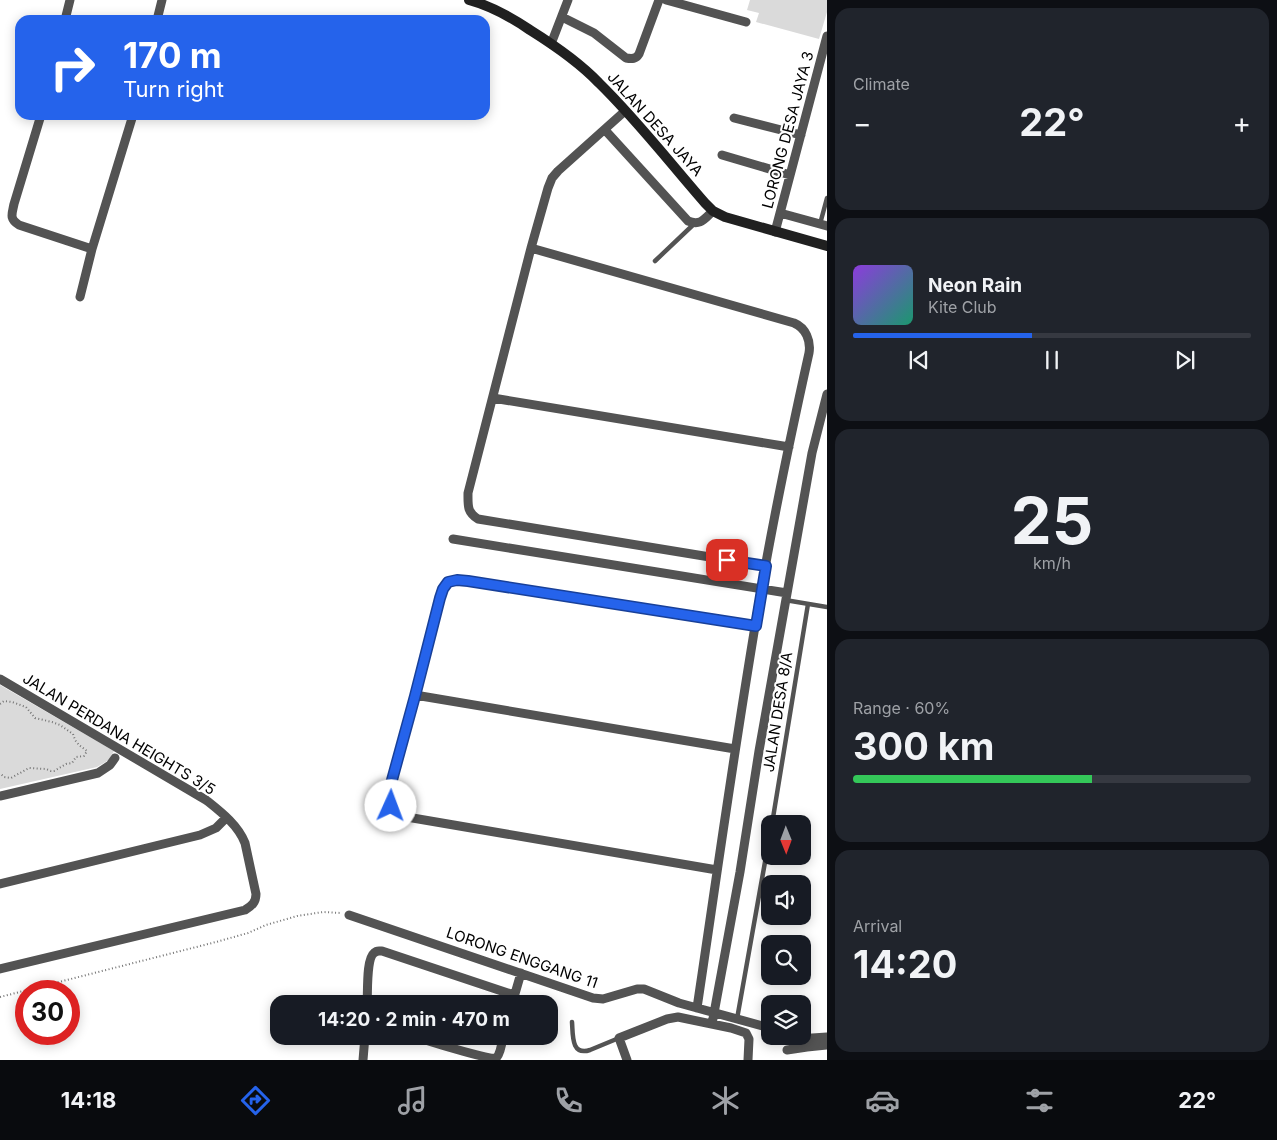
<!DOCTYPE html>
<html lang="en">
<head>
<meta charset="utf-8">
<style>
	:root { --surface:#171b24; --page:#20242c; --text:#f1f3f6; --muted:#9ea1a6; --line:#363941; --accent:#2563eb }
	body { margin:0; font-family:Inter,sans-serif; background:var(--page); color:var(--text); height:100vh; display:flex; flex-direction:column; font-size:19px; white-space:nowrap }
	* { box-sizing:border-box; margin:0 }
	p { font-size:16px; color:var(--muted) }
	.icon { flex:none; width:28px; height:28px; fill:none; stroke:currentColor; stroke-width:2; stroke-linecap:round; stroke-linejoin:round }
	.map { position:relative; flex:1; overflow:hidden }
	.details { display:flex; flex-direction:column; gap:8px; padding:8px; background:#0d0f14; width:450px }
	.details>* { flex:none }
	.guide { position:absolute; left:15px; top:15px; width:475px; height:105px; border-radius:15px; box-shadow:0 2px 12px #0003; background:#2563eb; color:#fff; overflow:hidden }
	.needle { width:32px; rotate:179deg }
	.controls { position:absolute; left:761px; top:815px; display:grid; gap:10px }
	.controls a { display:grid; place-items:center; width:50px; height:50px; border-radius:10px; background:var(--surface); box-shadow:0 2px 12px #0003; font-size:25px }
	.speed { position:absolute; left:15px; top:980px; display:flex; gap:10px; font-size:25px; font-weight:700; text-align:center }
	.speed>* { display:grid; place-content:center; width:65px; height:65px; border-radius:50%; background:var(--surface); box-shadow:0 2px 12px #0003; line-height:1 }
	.speed .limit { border:8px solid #d22; background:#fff; color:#111 }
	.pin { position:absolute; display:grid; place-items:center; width:42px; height:42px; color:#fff; margin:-21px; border-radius:10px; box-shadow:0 2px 8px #0006 }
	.me { position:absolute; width:55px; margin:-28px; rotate:2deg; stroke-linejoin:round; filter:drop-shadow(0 0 4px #0008) }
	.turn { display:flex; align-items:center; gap:18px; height:105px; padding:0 25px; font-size:22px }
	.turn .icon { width:65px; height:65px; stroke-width:2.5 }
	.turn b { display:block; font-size:35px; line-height:42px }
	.big { font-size:38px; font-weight:700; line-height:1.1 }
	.details .widget { flex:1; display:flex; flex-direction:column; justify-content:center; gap:8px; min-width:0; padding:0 18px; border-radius:15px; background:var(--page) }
	.details .dial { align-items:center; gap:0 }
	.dial b { font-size:65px; line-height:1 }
	.song { display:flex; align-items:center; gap:15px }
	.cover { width:60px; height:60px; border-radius:8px; background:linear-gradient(135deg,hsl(270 70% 55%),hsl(160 70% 35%)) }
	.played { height:5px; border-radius:2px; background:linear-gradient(90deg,var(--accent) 45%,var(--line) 45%) }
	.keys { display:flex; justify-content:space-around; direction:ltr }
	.heat { display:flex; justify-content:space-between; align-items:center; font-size:28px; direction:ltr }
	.charge { height:8px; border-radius:4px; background:linear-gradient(90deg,#34c759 60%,var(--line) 0) }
	.trip { position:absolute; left:270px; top:995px; width:288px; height:50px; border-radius:15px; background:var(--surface); box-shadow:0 2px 12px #0003; font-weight:700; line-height:50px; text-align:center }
	.menu { display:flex; height:80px; justify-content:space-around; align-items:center; background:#090b0e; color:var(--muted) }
	.menu .icon { width:35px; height:35px }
	.menu .active { color:var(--accent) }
	.menu b { font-size:22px; color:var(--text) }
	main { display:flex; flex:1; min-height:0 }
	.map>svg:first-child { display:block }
</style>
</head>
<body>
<main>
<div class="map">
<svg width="827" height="1060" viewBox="0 0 827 1060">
	<rect width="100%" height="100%" fill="#fff"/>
	<path fill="#dadada" d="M750,0H827V12L819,39L756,22L759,13L747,10Z
		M0,685L114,751L109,760L97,767L0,789Z"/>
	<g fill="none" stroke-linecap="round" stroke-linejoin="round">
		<path stroke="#757575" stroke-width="2" stroke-dasharray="1 2.5" stroke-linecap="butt" d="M0,704L4,701L12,702L26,707L35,718L52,722L60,725L73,734L75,740L79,745L87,751L84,756L76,757L72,763L66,764L54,771H51L46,769L29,768L11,778L4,777L0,773
			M0,997L216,942L248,933L266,925L297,916L323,912L341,913"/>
		<path stroke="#535353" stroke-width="4.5" d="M820,224L827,198
			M655,261L694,224
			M785,600L827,607
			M772,824L808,604
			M737,1019L770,834
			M572,1022C573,1035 571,1056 590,1050L619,1038"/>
		<path stroke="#535353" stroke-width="9" d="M666,0L746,22
			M562,17L594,33L626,58C632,59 636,59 639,54L659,0
			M65,20L70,0
			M157,20L162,0
			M551,44L568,0
			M625,111L558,171L552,178L548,188L531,248L468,493C468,506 467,512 478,519L765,566
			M41,115L14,204C12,214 9,219 19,225L92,249
			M734,118L801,135
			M605,130L688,221C701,226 704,219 713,211
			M722,155L790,175
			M780,213L827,226
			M775,232L827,36
			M531,248L794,323C806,328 811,341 809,353C793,425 778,496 765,568C739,714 719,861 697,1008
			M80,297L92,249L133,115
			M493,398L789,447
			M453,539L787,593
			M0,679L206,800C221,812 238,825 245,843L256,894C256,902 252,906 245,910L0,969
			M415,695L735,749
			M0,796L98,773L110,765L115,758
			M717,870L401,816C391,811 389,802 389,791L415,695L440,598L443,589L448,582L457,580L468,581L756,626
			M0,884L200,835L216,828L226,818
			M349,915L593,998L603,999L637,989H644L679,1003L770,1028
			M367,1004C368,993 366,959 374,953C377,950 378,951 382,951L514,995
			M512,1004L521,973
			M712,1024L740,872L759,751L812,453L827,394
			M414,1036C425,1040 488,1060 496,1058C501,1054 502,1042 503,1036
			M783,1040L827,1037
			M787,1050L807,1047L827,1045
			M363,1060L365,1036
			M627,1060L619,1038L667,1019L678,1017L731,1028L746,1033L749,1039L748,1060"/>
		<path stroke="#202020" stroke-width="10" d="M469,0C491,6 511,17 530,30C554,45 579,62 599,83C637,120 670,163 705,203L713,211L725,217L827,246"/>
	</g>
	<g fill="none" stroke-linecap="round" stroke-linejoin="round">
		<g stroke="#184099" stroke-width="12">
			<path id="route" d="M391,806L389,791L415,696L440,598L443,589L448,582L457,580L468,581L756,626L766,566L727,560"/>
		</g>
		<use href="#route" stroke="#2563eb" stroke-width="9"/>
	</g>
	<g text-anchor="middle" stroke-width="4" stroke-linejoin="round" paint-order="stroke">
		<g font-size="15" fill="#000" stroke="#fff">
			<text transform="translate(655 124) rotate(48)" y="5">JALAN DESA JAYA</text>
			<text transform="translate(788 130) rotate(-75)" y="5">LORONG DESA JAYA 3</text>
			<text transform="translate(778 712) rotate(-81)" y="5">JALAN DESA 8/A</text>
			<text transform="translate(119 734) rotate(31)" y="5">JALAN PERDANA HEIGHTS 3/5</text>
			<text transform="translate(522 958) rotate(19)" y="5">LORONG ENGGANG 11</text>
		</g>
	</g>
</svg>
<div class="controls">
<a><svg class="needle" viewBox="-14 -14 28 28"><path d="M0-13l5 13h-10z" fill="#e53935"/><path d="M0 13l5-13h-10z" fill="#9ea1a6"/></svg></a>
<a><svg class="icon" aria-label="sound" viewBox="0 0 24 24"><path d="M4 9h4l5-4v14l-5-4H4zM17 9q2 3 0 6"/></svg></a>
<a><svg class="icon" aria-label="search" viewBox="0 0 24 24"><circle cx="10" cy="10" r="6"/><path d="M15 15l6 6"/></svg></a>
<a><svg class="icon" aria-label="layers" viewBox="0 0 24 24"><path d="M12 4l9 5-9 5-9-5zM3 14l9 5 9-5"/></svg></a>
</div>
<div class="speed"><div class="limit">30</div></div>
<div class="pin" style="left:727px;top:560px;background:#d93025"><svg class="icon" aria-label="arrive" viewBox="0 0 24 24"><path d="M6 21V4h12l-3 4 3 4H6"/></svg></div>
<svg class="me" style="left:391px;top:806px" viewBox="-20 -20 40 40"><circle r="19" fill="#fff"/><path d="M0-13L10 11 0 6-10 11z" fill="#2563eb"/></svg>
<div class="trip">14:20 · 2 min · 470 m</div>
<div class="guide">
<div class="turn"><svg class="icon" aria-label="right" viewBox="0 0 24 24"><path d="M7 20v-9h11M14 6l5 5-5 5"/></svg><div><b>170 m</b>Turn right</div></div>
</div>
</div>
<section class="details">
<div class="widget"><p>Climate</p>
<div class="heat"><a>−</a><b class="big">22°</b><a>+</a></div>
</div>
<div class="widget">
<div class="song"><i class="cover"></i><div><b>Neon Rain</b><p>Kite Club</p></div></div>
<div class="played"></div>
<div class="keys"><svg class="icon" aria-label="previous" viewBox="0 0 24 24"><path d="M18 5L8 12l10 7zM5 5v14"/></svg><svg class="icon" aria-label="pause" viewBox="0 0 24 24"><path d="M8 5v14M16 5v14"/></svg><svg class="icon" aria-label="next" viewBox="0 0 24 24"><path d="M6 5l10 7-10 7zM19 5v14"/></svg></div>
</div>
<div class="widget dial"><b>25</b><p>km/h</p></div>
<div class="widget"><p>Range · 60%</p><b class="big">300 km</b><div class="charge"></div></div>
<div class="widget"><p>Arrival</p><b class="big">14:20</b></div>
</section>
</main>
<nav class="menu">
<b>14:18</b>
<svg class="icon active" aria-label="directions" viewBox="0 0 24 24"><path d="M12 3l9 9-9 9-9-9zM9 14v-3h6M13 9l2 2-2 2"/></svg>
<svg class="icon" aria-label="music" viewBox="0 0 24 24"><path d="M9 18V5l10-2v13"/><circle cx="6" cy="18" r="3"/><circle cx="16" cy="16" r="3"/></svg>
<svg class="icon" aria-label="phone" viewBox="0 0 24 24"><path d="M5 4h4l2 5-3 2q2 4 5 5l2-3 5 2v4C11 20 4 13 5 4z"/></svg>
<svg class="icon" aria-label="climate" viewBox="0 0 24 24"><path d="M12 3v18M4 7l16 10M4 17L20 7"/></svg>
<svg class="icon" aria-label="car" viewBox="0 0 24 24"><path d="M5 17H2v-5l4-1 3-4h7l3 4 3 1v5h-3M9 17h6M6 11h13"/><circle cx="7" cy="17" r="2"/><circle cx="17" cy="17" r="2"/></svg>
<svg class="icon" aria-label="filters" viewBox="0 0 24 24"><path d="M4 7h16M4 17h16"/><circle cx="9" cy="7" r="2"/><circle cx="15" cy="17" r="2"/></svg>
<b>22°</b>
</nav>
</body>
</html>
